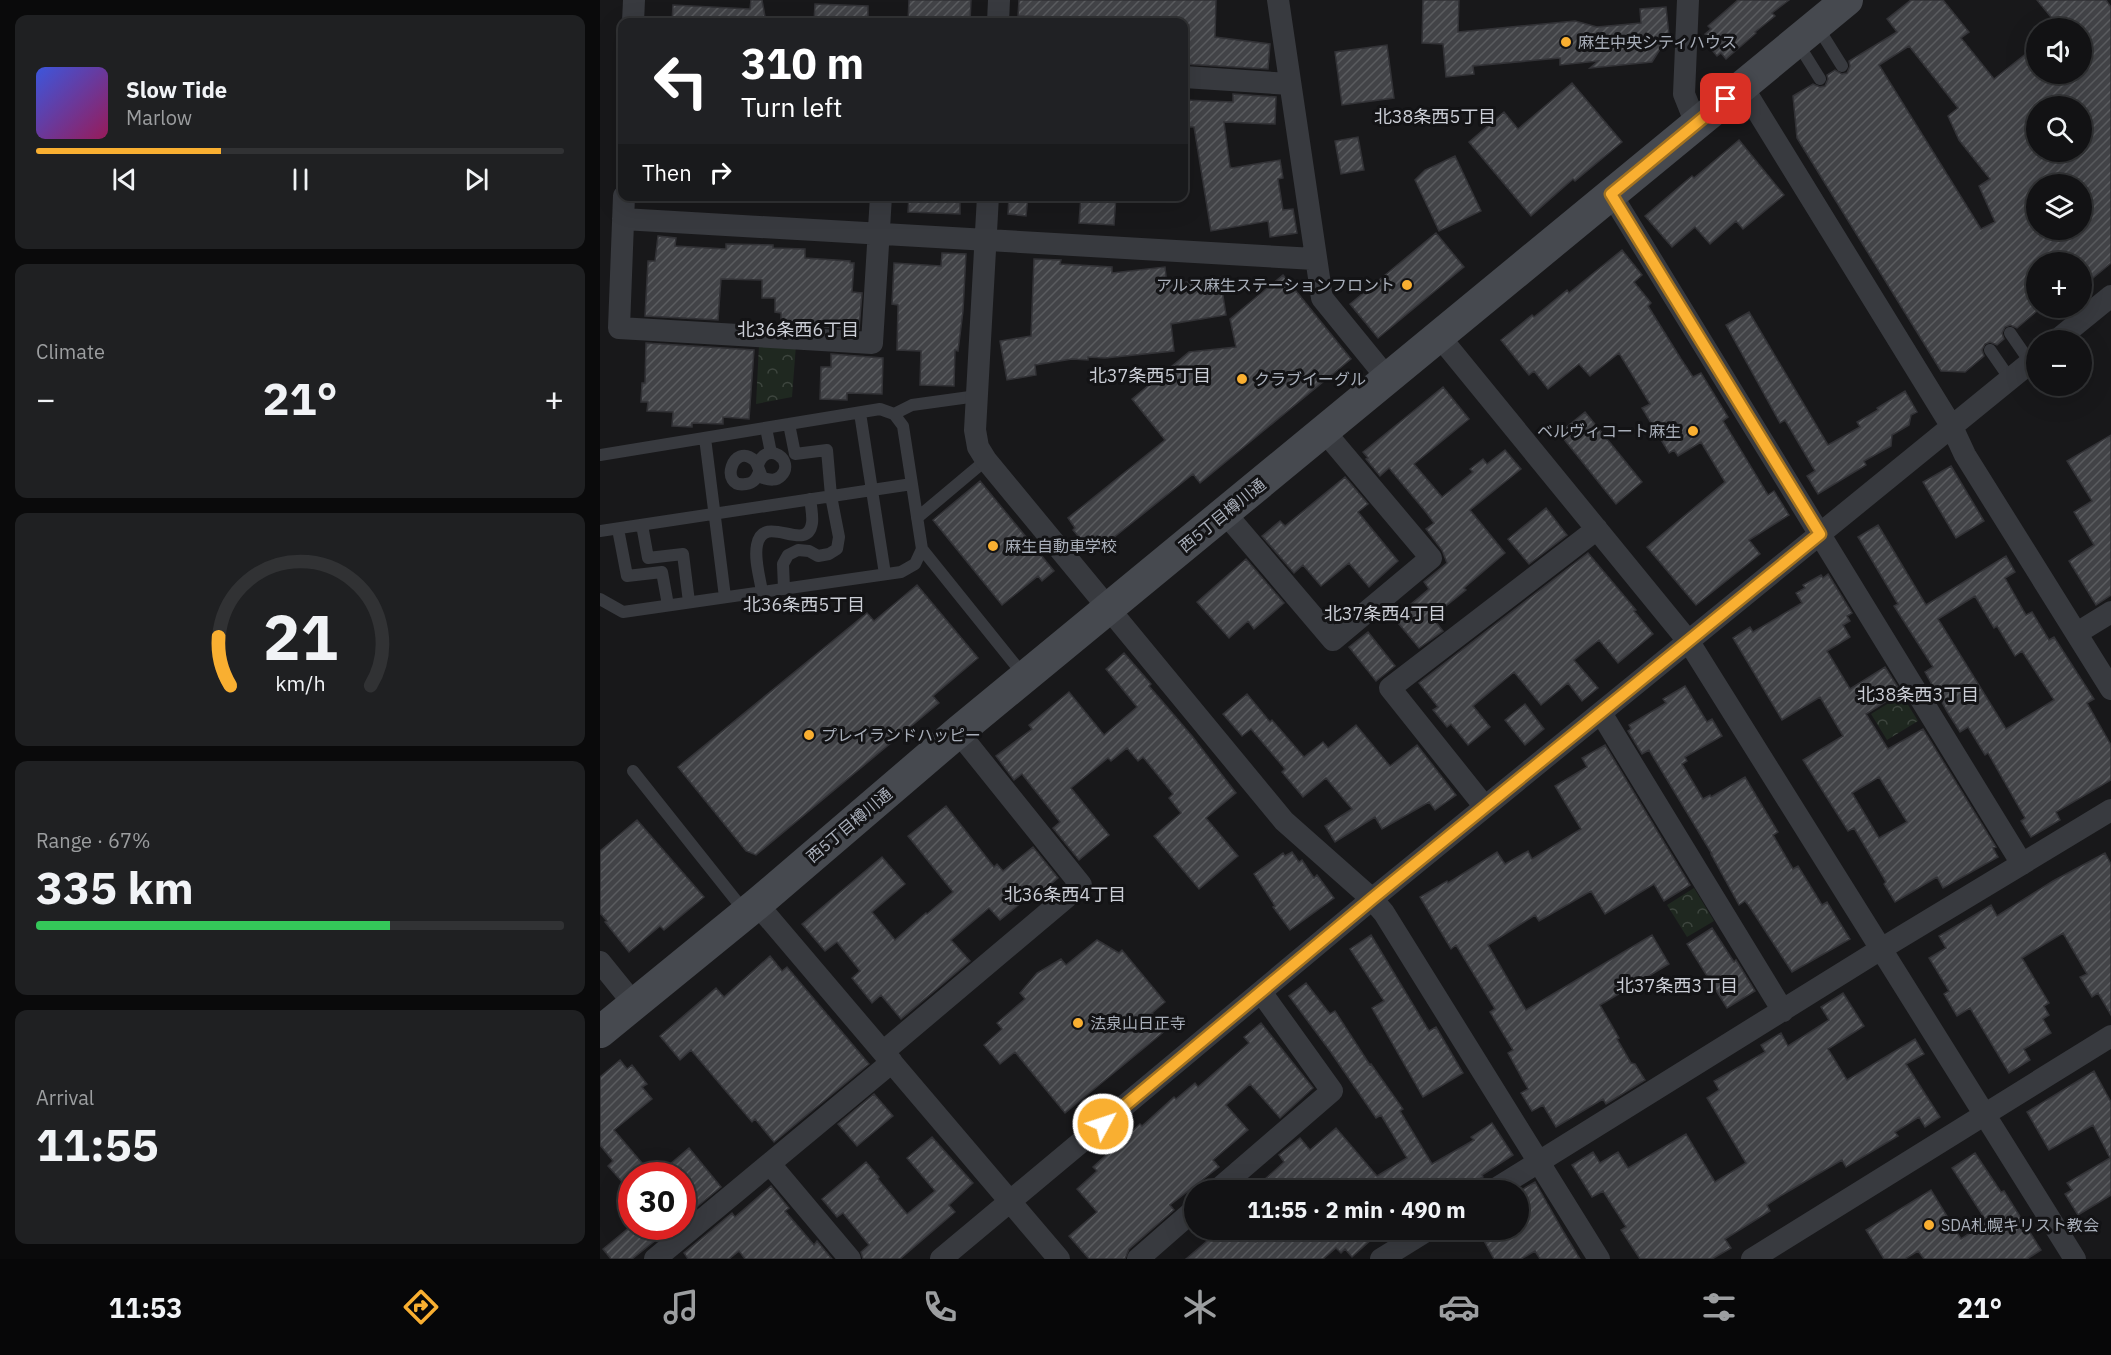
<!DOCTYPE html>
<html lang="en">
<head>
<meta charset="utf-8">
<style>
	:root { --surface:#121214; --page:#1f2022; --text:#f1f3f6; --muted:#9c9ea0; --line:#313234; --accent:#f9af31 }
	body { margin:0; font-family:"IBM Plex Sans","Noto Sans JP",sans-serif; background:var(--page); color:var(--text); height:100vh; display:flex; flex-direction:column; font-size:22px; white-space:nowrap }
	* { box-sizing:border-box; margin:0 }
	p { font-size:20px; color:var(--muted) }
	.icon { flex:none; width:33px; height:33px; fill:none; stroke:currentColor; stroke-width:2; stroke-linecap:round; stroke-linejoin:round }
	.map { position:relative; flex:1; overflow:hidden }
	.panel { display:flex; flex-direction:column; gap:15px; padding:15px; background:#0a0a0b; width:600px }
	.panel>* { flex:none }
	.hud { position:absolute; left:18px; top:18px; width:570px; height:183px; border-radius:12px; box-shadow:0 6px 24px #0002,0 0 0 2px var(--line); background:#202124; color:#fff; overflow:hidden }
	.fabs { position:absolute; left:1426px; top:18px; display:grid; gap:12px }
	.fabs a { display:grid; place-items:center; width:66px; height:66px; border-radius:50%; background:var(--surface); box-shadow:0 6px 24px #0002,0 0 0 2px var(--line); font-size:30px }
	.speed { position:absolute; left:18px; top:1162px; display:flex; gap:12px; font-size:30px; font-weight:700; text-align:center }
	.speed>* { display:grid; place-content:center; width:78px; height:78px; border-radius:50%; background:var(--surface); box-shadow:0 6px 24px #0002,0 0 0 2px var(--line); line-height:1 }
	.speed .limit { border:9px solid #d22; background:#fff; color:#111 }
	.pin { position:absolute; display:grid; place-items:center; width:51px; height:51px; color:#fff; margin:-26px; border-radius:12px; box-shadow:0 3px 9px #0006 }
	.me { position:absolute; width:66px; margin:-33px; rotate:50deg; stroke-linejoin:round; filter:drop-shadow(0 0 4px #0008) }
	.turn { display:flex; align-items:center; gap:21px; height:126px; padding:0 24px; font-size:27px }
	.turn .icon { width:78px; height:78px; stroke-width:2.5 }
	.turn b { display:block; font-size:42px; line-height:51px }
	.then { display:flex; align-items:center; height:57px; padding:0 24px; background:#0003; gap:12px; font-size:22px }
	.big { font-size:45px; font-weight:700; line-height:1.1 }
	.panel .widget { flex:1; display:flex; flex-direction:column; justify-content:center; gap:9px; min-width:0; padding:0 21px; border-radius:12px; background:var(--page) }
	.panel .dial { align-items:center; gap:0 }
	.dial svg { height:156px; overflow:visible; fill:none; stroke:var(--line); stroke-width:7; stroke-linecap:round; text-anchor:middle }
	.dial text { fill:var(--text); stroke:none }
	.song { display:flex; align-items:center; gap:18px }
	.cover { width:72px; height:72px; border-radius:9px; background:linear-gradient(135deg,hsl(230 70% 55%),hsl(330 70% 35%)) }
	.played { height:6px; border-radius:3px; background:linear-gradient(90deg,var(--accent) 35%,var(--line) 35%) }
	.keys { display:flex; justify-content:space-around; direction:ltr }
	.heat { display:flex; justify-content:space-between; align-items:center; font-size:33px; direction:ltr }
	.charge { height:9px; border-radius:4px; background:linear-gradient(90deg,#34c759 67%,var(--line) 0) }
	.trip { position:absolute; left:584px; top:1180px; width:345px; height:60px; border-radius:30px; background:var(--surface); box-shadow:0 6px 24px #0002,0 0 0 2px var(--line); font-weight:700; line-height:60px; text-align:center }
	.tabs { display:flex; height:96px; justify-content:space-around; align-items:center; background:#070708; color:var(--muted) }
	.tabs .icon { width:42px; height:42px }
	.tabs .active { color:var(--accent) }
	.tabs b { font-size:27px; color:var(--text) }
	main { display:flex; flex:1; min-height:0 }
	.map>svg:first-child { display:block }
</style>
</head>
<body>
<main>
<section class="panel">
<div class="widget">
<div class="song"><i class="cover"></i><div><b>Slow Tide</b><p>Marlow</p></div></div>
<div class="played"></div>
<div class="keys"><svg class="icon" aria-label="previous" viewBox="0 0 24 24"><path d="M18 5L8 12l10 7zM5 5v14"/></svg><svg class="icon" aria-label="pause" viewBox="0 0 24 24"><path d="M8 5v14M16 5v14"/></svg><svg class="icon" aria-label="next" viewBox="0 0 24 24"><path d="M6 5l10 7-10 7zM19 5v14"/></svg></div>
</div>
<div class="widget"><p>Climate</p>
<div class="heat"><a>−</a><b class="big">21°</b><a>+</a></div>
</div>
<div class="widget dial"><svg viewBox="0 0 100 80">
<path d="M14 69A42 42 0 1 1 86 69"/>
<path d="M14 69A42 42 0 0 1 8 44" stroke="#f9af31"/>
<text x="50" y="56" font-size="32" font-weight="700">21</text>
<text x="50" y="72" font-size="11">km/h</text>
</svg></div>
<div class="widget"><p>Range · 67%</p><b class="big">335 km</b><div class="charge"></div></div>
<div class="widget"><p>Arrival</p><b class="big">11:55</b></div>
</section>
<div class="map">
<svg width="1511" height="1259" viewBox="0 0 1511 1259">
	<defs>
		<pattern id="park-crowns" width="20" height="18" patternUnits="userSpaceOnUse" patternTransform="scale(1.5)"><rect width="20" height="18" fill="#1f2820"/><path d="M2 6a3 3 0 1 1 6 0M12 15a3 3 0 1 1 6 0" fill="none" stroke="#3d453e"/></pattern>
		<pattern id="building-hatch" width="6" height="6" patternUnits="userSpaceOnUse" patternTransform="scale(1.5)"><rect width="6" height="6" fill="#424347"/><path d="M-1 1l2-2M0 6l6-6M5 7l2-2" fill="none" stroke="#5a5c5f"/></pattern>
	</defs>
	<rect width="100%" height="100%" fill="#18181a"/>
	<path fill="url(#park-crowns)" d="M159,345H196L192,397L156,404Z
		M1302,695L1318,721L1287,740L1271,714Z
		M1094,888L1114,921L1087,937L1067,905Z"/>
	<path fill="url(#building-hatch)" stroke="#323236" stroke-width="1.5" fill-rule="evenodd" d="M151,0H162L166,22H72L73,5L150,9Z
		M309,0H371L370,22H308Z
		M419,0H616L615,37L670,44L668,69L584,64V22H521V19L418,16Z
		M823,0H859L858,32L975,21L997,27L1041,23L1040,9L1066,7L1069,35L1052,62L990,68L998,61L960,65V58L873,66L874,74L846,77L843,44L822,43Z
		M1138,0H1189L1172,13L1175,16L1155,32L1156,33L1126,59L1121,53L1117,56L1106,43L1110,39L1105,34L1111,29L1108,26Z
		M1311,0H1343L1369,32L1361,38L1394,79L1437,45V74H1482V28H1460L1437,0H1506L1511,7V263L1482,287V262H1437V311L1417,328L1410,325L1405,327L1402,333L1404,339L1397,345L1390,342L1385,344L1382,350L1384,356L1365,372L1341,371L1197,138L1193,96L1213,84L1220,87L1225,86L1228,79L1227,75L1235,70L1242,74L1247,73L1250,66L1249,61L1297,32L1287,19ZM1309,46L1358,108L1348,116L1359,140L1390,179L1379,186L1395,222L1381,229L1279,65ZM1437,106H1482V152H1437ZM1437,184H1482V230H1437Z
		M215,4L268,6V22H214Z
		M787,45L794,98L742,105L735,52Z
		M972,83L1022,142L975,181L973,179L931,216L869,142L904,112L918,129Z
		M633,94L676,97L675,124L624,122L630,167L632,168L680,160L683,178L678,179L683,210L693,209L697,233L670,237L668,221L611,231L594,127H584L585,100L633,102Z
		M758,137L764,170L741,174L735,141Z
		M1139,140L1184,195L1143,229L1136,221L1110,244L1095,227L1072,247L1045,216L1092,176L1094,178Z
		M855,156L881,211L839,231L815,180L825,170Z
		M309,196H360V214L308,212Z
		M409,196H428L426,216L408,214Z
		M481,196H516L514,225L479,223Z
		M836,233L864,267L778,338L750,304Z
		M58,236L76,238L75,246L126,249V244L173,245V248L205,249V258L250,261V263H254L252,292L262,293L259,329L192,325V322H181V313L175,312V298H162V280L121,279L118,320L45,316L48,261H55Z
		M1022,250L1042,275L1034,282L1051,303L1048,306L1081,359L1093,377L1101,373L1128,417L1123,421L1168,495L1174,491L1189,515L1149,540L1160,554L1096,605L1047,547L1125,482L1101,442L1078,456L1074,450L1069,453L1042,408L1050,404L1019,353L990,376L979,364L948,389L934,371L929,375L901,340L932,315L934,317L967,290L969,293Z
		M342,253L366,254L363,311L358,351L355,350L354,386L320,385L321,351L297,350L298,305L292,304L294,263L341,266Z
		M434,259L461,260L460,264L512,267V273L565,267L567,285L620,277L626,315L571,324L574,351L505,358L488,357V360L472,359L435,365L436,375L407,380L400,341L431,336Z
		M683,275L751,359L600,483L593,474L493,554L473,530L475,528L468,518L565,440L532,399L589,352L636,347L630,319Z
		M1149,312L1228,445L1260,427L1257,422L1278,410L1277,408L1305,391L1317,412L1311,415L1309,425L1292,435L1291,446L1264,461L1266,465L1218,494L1207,476L1215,471L1185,420L1180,423L1126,325Z
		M46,343L154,350L149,419L123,417V424L92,423V427L72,426L73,412L47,411L48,402H41L42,383H45Z
		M231,354L283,358L282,394L247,393V400L220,399L221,367H231Z
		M843,387L869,419L814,464L842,497L873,472L870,469L883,459L887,464L905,450L921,469L870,510L905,553L864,588L866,590L832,617L843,631L819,648L794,618L829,589L824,582L847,563L842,550L826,529L834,523L825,511L789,468L780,476L766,459L768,458L763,452Z
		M985,412L1042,482L1016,504L959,433Z
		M1511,435V595L1496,605L1469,561L1494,545L1474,512L1492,501L1467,461Z
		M1351,466L1384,521L1356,538L1323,482Z
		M745,477L768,504L758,512L798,561L769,587L749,563L721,586L703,565L694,573L662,536L680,521L685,526Z
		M380,481L454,571L442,581L438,576L402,605L333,520Z
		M946,508L967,535L929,564L908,539Z
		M1278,525L1326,605L1406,556L1415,572L1405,578L1426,615L1432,612L1449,640L1454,637L1494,699L1487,703L1511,745V780L1456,812L1460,820L1431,837L1421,821L1425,818L1388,753L1385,755L1368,727L1360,732L1348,713L1325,672L1333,667L1294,606L1298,604L1258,537ZM1375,596L1394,628L1397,626L1415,656L1422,651L1454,700L1406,729L1338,619Z
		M988,553L1036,610L1034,611L1053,634L1018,663L999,640L974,660L998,688L982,701L968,683L941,705L914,672L873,706L890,727L868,745L851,724L847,727L833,710L838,707L819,683Z
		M646,559L684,603L654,629L648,621L629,638L597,602Z
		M1228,574L1252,613L1247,616L1250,621L1243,625L1250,637L1227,651L1250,689L1285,667L1301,692L1266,714L1288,749L1323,729L1396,847L1393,848L1398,857L1343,888L1337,877L1295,902L1284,884L1286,882L1254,828L1248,831L1203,760L1243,736L1220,697L1182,720L1133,638L1150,627L1153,632L1202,603L1196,593L1205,588L1203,585L1221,575L1223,578ZM1279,777L1307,822L1279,838L1252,793Z
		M317,585L378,658L333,696L339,703L156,855L146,851L78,767L267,613L274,621Z
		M768,632L795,666L776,681L749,647Z
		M524,653L551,684L549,686L592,736L636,793L606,818L638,856L599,889L554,836L581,813L569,798L573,794L543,757L538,761L527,748L511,761L508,758L471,788L509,835L479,860L453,828L460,822L422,774L414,780L396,756L432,729L429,725L469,692L504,735L537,707L506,669Z
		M1085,686L1107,722L1112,719L1122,736L1085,757L1087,761L1082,764L1103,799L1110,795L1111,797L1145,777L1178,832L1173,835L1193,869L1198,866L1222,905L1227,902L1250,939L1192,972L1149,906L1145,901L1139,905L1111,854H1112L1049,750L1042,754L1028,731L1031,729L1029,725L1066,703L1063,699Z
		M647,694L670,722L672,720L704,757L723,742L728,748L756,725L790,766L817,745L856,795L835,810L829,802L782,829L775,817L735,842L725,826L752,809L726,778L703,797L682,772L685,769L651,729L642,736L623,714Z
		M925,704L944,729L925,745L905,720Z
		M1005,745L1090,885L1064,901L1054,884L1005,914L991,891L939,921L935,915L888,945L926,1010L1052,935L1069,964L1000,1005L1019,1038L1017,1039L1031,1063L1035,1064L1045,1080L1006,1104L1003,1099L956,1127L943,1105L932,1111L921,1093L928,1089L908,1053L913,1050L890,1012L895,1009L856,945L851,949L820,897L847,881L848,883L897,852L905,864L928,851L932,859L981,829L955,786L987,767L982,758Z
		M346,806L394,867L397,864L403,871L433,847L458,878L437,896L434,892L400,920L389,908L351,940L370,961L301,1019L281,995L272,1003L252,978L260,971L237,942L225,951L202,924L282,857L305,884L272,912L295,940L326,913L327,914L353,892L308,836Z
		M37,820L104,897L64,930L60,926L29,952L5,922L7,921L0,913V851Z
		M692,852L699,862L702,860L714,878L717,875L734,898L690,930L673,907L675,906L654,874L683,853L685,856Z
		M1505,853L1511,864V1015L1498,993L1492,997L1480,977L1487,974L1463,933L1422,958L1449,1003L1444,1006L1449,1015L1443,1019L1451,1033L1424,1049L1430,1060L1409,1073L1370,1008L1357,1016L1344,994L1349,991L1329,958L1346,948L1339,936L1368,919L1391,905L1397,916L1453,881Z
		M1112,928L1134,962L1136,960L1155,991L1127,1008L1087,944Z
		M771,935L829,1031L836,1027L863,1073L823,1097L772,1008L784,1001L750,949Z
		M497,940L519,953L522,950L565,1002L552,1013L566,1030L465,1113L415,1052L400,1064L384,1045L402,1029L397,1023L425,999L420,993L437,973L461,959L466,965Z
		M170,956L182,971L187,967L269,1064L174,1142L155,1119L152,1122L91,1050L80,1060L60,1036L116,988L124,997Z
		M706,983L730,1014L735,1011L770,1065L771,1064L803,1109L800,1111L832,1164L874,1140L871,1137L892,1123L913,1155L882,1175L883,1177L857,1191H848L845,1185L834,1191H652L684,1162L679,1155L700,1138L710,1150L736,1128L777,1176L807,1158L781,1115L776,1118L730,1051L689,996Z
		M1243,993L1264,1026L1228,1049L1247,1080L1315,1039L1324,1054L1306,1064L1340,1117L1325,1127L1319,1117L1295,1132L1298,1136L1246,1167L1242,1160L1182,1195L1167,1205L1170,1211L1125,1239L1131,1248L1112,1259H1040L1021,1230L1026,1227L1003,1191L992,1197L972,1165L993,1152L1000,1163L1018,1152L1028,1168L1086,1134L1115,1182L1146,1163L1107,1098L1119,1090L1114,1081L1165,1052L1161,1045L1181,1033L1188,1046L1229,1020L1221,1007Z
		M661,1023L713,1088L680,1118L650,1084L626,1105L648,1130L613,1160L619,1167L570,1205L574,1210L529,1249L525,1259H489L469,1236L497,1212L477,1189L497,1171L493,1167L540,1124L542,1126L574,1097L576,1099L595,1083L598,1087L620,1068L649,1043L644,1037Z
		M20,1060L27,1069L32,1065L47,1084L42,1087L52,1099L14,1130L53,1176H32V1193L8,1166L13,1161L0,1145V1077Z
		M1494,1071L1511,1102V1195L1478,1215L1465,1194L1472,1190L1467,1183L1510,1158L1493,1125L1449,1150L1427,1112Z
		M274,1094L293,1116L257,1146L238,1124Z
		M332,1137L373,1183L349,1205L355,1212L300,1259H263L261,1252L269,1245L243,1213L237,1217L222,1199L266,1162L279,1177L278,1179L307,1214L335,1191L307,1158Z
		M89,1148L121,1187L82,1219V1176H56Z
		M1375,1153L1401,1192L1404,1191L1441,1250L1427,1259H1324L1318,1251L1305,1259H1284L1266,1230L1331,1190L1361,1239L1387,1222L1352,1168Z
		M935,1182L963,1231L980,1259H940L935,1251L921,1259H894L883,1239L899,1230H918V1192Z
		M171,1186L189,1208L185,1211L214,1245L217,1241L232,1259H145L139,1251L129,1259H88L84,1253L132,1213L135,1217Z
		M30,1227H72L32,1259H11L3,1249Z
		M620,1230H647L656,1242L670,1230H701L706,1236L708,1235L712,1239L720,1231L719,1230H782L752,1257L745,1249L741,1253L736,1248L723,1259H586Z"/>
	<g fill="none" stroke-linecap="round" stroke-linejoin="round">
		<path stroke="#383a3f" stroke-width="12" d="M1217,26L1242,66
			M1197,42L1220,79
			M1410,333L1430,362
			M1390,350L1410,379
			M260,413L285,574
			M294,414L312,405L377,396
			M166,428L171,453
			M105,438L125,597
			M0,455L280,409L294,414L303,426L322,549L315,564L301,572L23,612L0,599
			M158,465C167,439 196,461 181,476C176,481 170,480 163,478C159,473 159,466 155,461C133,440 118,489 146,484C154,483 156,479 159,472
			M317,518L386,460
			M42,525L48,558L83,554L89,602
			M18,529L27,576L62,572L68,605
			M0,531L312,484
			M322,549L425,677
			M184,589L183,564L188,555L198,550L209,551L218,556L229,554L237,549L239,537L231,496L227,450L195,454L189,424
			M162,592C160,578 154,559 157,545C164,511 207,555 212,523C213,516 211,506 210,499
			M33,771L146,913"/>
		<path stroke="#383a3f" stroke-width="22" d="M678,0L722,298L788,379
			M1088,0L1084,94L1096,124
			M33,22L34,0
			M398,22L399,0
			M584,77L690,84
			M1142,86L1352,427L1365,455L1511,689
			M1011,194L1422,864
			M24,196L19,328L272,343L281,196
			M388,196L375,430L378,447L386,460L684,821L772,899L784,913L999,1259
			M23,219L715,259
			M839,336L1089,642L1475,1259
			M1457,340L1511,296
			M625,513L733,640L831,558L724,431
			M1477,633L1511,612
			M1001,713L1183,1011
			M885,807L790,688L997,529
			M157,904L459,1259
			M0,962L34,1004
			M283,1052L481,885L358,732
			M170,1164L250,1259
			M616,1191L732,1091L661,992
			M892,1191L1281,949L1511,810
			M55,1259L292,1062
			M341,1259L772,899L1437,357
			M538,1259L594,1210
			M781,1259L828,1230
			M1152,1259L1511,1036"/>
		<path stroke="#46494f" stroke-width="32" d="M0,1032L157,904L358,732L1247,0"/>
	</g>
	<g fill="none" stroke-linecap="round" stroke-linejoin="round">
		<g stroke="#a27220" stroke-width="15">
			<path id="route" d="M503,1124L772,899L1220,534L1011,194L1126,99"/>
		</g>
		<use href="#route" stroke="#f9af31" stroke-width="10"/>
	</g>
	<g fill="#f9af31" stroke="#131315" stroke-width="2">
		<circle cx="966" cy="42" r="6"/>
		<circle cx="807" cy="285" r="6"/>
		<circle cx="642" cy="379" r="6"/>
		<circle cx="1093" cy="431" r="6"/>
		<circle cx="393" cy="546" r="6"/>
		<circle cx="209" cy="735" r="6"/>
		<circle cx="478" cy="1023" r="6"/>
		<circle cx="1329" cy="1225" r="6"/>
	</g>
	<g text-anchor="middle" stroke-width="6" stroke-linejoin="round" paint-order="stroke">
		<g font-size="16" fill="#a9afba" stroke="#131315" text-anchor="start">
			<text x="978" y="48">麻生中央シティハウス</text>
			<text x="795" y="291" text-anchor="end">アルス麻生ステーションフロント</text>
			<text x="654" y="385">クラブイーグル</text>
			<text x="1081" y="437" text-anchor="end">ベルヴィコート麻生</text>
			<text x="405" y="552">麻生自動車学校</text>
			<text x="221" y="741">プレイランドハッピー</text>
			<text x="490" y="1029">法泉山日正寺</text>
			<text x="1341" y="1231">SDA札幌キリスト教会</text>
		</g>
		<g font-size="16" fill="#a9afba" stroke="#131315">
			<text transform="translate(622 515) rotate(-39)" y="6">西5丁目樽川通</text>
			<text transform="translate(249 825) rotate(-40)" y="6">西5丁目樽川通</text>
		</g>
		<g font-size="18" fill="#cbced6" stroke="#131315">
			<text x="835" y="123">北38条西5丁目</text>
			<text x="198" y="336">北36条西6丁目</text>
			<text x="550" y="382">北37条西5丁目</text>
			<text x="204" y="611">北36条西5丁目</text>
			<text x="785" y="620">北37条西4丁目</text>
			<text x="1318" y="701">北38条西3丁目</text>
			<text x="465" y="901">北36条西4丁目</text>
			<text x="1077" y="992">北37条西3丁目</text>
		</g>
	</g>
</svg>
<div class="fabs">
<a><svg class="icon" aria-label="sound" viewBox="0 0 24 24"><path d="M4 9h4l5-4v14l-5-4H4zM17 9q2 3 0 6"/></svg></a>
<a><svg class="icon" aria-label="search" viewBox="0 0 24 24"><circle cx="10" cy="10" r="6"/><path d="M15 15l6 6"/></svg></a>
<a><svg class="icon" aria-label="layers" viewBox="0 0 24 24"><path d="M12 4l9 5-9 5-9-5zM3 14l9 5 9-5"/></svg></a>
<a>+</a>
<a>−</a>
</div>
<div class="speed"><div class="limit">30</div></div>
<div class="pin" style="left:1126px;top:99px;background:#d93025"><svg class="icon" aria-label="arrive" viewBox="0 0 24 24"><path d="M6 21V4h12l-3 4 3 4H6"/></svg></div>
<svg class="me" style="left:503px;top:1124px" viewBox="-20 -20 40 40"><circle r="17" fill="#f9af31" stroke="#fff" stroke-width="3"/><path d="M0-11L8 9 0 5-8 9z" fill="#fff"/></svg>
<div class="trip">11:55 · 2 min · 490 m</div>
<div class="hud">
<div class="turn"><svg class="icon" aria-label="left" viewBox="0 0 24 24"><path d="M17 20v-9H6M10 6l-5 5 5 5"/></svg><div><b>310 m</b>Turn left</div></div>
<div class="then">Then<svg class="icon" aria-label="right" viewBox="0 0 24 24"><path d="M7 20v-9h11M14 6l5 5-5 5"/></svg></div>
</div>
</div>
</main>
<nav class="tabs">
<b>11:53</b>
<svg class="icon active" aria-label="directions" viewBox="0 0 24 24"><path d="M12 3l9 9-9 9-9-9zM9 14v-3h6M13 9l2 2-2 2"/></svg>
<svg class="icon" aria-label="music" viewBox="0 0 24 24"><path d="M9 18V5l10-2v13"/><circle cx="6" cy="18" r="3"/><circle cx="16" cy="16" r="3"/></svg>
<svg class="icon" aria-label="phone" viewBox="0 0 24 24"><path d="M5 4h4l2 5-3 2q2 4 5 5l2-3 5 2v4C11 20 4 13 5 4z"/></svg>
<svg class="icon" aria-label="climate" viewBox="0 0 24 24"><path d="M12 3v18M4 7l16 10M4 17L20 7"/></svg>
<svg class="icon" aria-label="car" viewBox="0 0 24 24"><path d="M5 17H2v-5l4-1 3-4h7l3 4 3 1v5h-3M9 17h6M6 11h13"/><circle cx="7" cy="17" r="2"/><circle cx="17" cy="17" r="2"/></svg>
<svg class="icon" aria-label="filters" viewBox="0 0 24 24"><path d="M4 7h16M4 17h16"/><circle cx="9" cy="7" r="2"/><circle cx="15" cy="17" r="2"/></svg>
<b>21°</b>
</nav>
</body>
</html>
